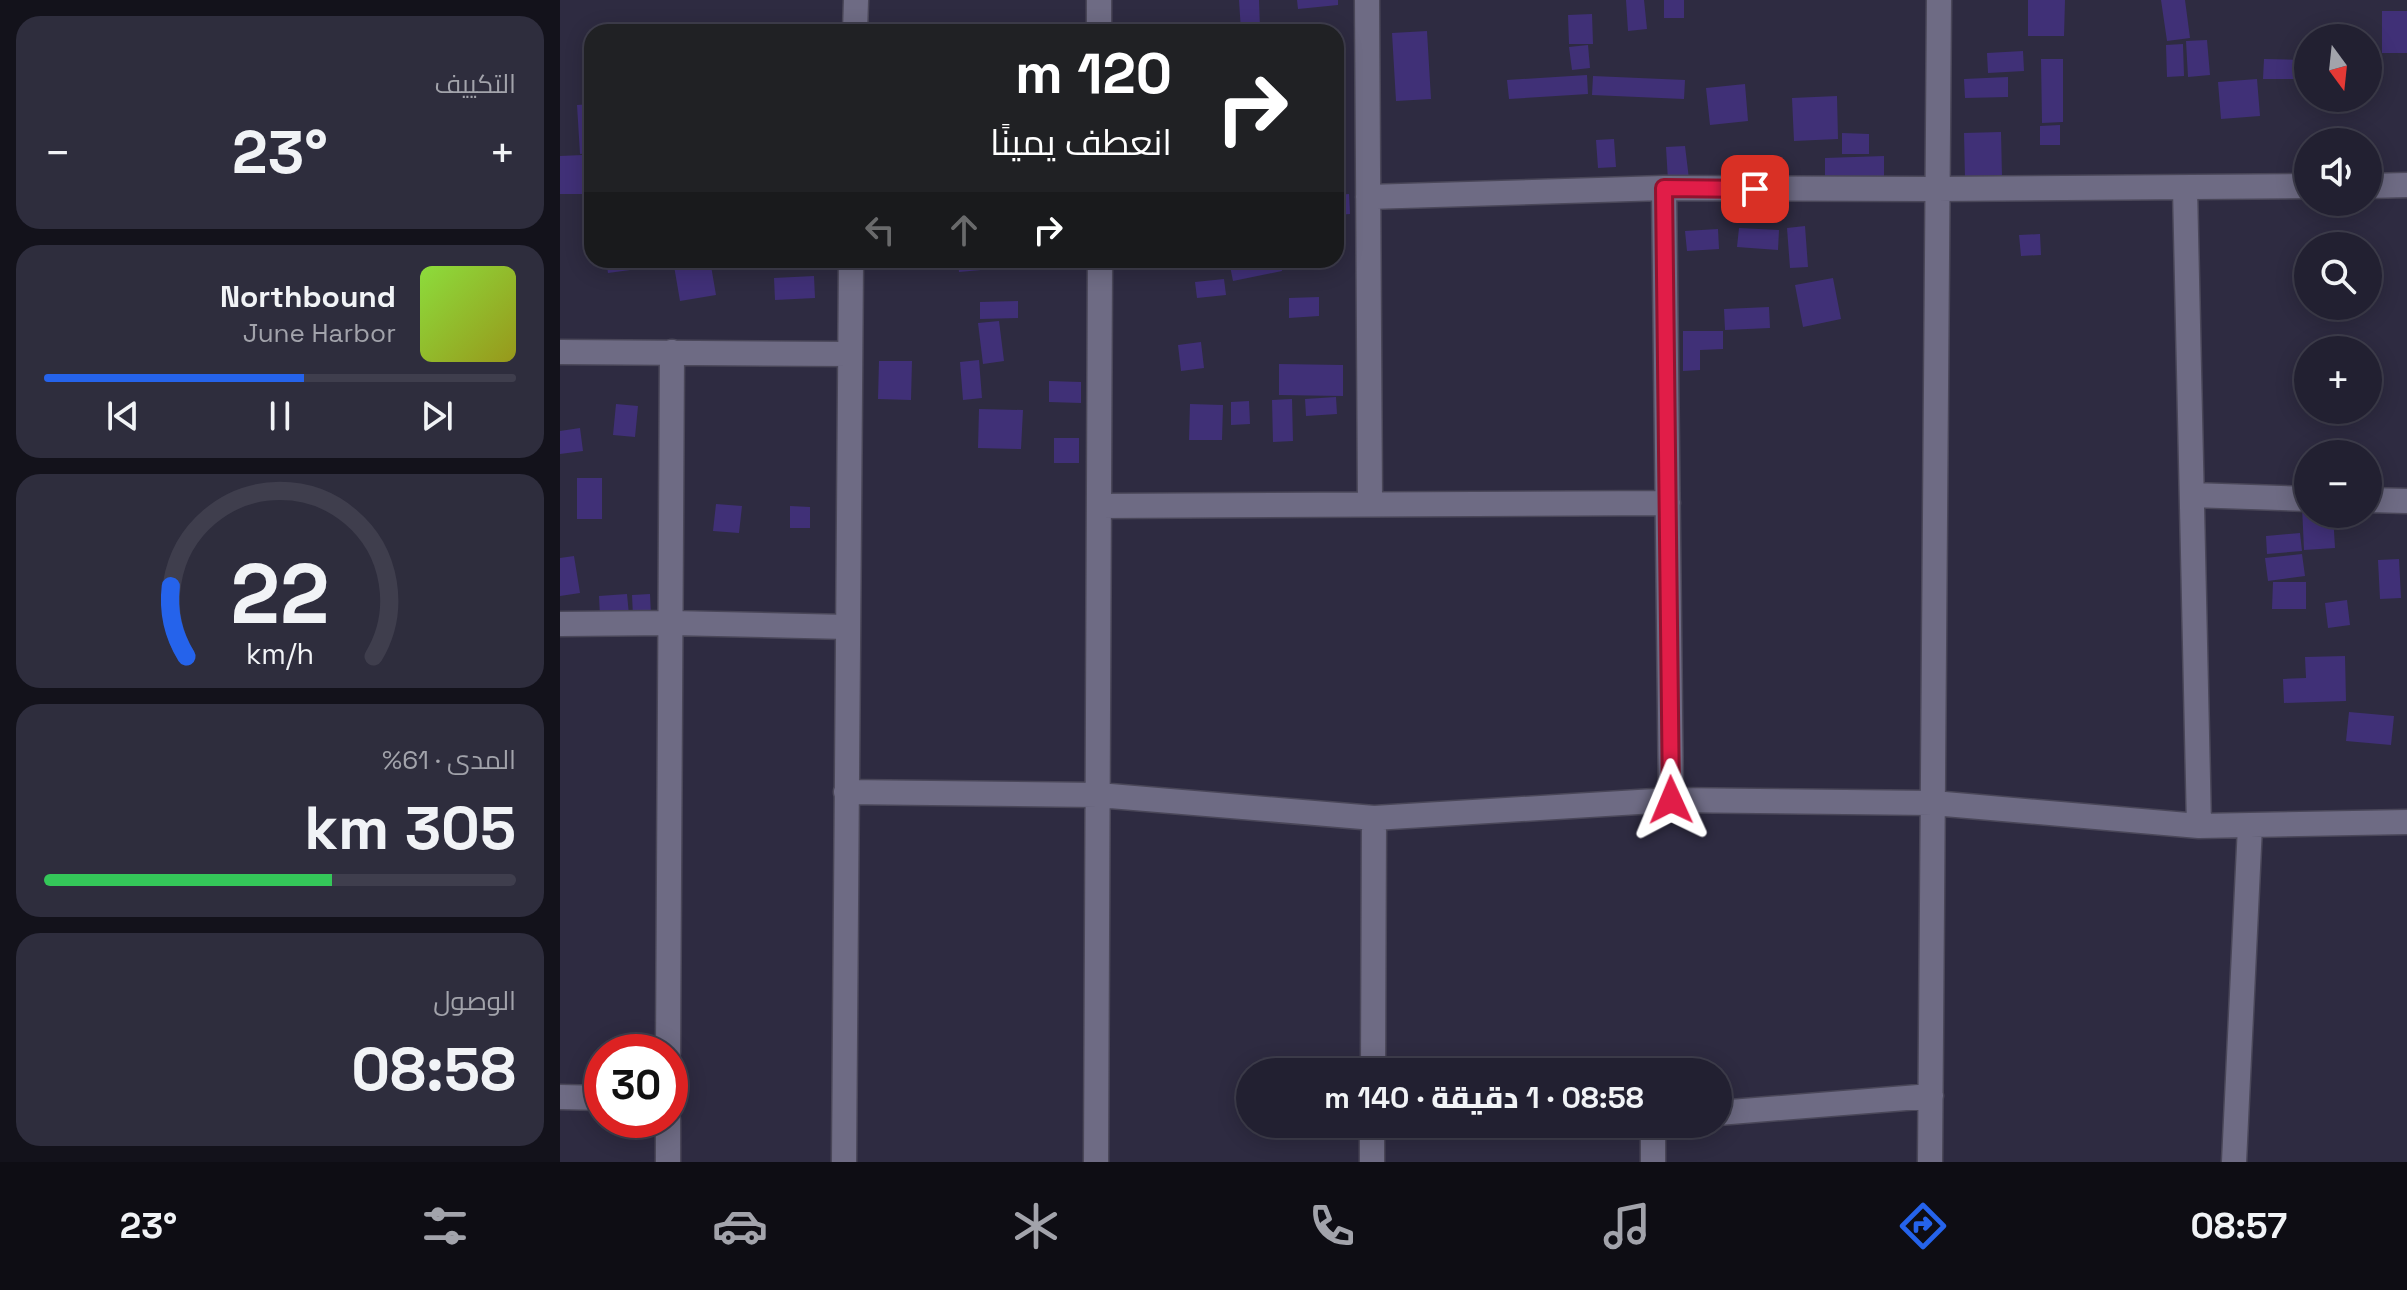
<!DOCTYPE html>
<html lang="ar">
<head>
<meta charset="utf-8">
<style>
	:root { --surface:#222031; --page:#2e2d3d; --text:#f1f3f6; --muted:#a2a3ab; --line:#3f3e4d; --accent:#2563eb }
	body { margin:0; font-family:"Space Grotesk",Cairo,sans-serif; background:var(--page); color:var(--text); direction:rtl; height:100vh; display:flex; flex-direction:column; font-size:30px; white-space:nowrap }
	* { box-sizing:border-box; margin:0 }
	p { font-size:26px; color:var(--muted) }
	.icon { flex:none; width:44px; height:44px; fill:none; stroke:currentColor; stroke-width:2; stroke-linecap:round; stroke-linejoin:round }
	.map { position:relative; flex:1; overflow:hidden; direction:ltr }
	.drawer { display:flex; flex-direction:column; gap:16px; padding:16px; background:#13121b; width:560px }
	.drawer>* { flex:none }
	.hud { position:absolute; left:24px; top:24px; width:760px; height:244px; border-radius:24px; box-shadow:0 4px 20px #0003,0 0 0 2px var(--line); direction:rtl; background:#202124; color:#fff; overflow:hidden }
	.needle { width:52px; rotate:165deg }
	.fabs { position:absolute; left:1734px; top:24px; display:grid; gap:16px }
	.fabs a { display:grid; place-items:center; width:88px; height:88px; border-radius:50%; background:var(--surface); box-shadow:0 4px 20px #0003,0 0 0 2px var(--line); font-size:40px }
	.speed { position:absolute; left:24px; top:1034px; display:flex; gap:16px; font-size:40px; font-weight:700; text-align:center }
	.speed>* { display:grid; place-content:center; width:104px; height:104px; border-radius:50%; background:var(--surface); box-shadow:0 4px 20px #0003,0 0 0 2px var(--line); line-height:1 }
	.speed .limit { border:12px solid #d22; background:#fff; color:#111 }
	.pin { position:absolute; display:grid; place-items:center; width:68px; height:68px; color:#fff; margin:-34px; border-radius:16px; box-shadow:0 4px 12px #0006 }
	.me { position:absolute; width:88px; margin:-44px; rotate:359deg; stroke-linejoin:round; filter:drop-shadow(0 0 6px #0008) }
	.turn { display:flex; align-items:center; gap:28px; height:168px; padding:0 40px; font-size:36px }
	.turn .icon { width:104px; height:104px; stroke-width:2.5 }
	.turn b { display:block; font-size:56px; line-height:68px }
	.lanes { display:flex; align-items:center; height:76px; padding:0 40px; background:#0003; justify-content:center; gap:40px; direction:ltr }
	.lanes .off { opacity:.35 }
	.big { font-size:60px; font-weight:800; line-height:1.1 }
	.drawer .widget { flex:1; display:flex; flex-direction:column; justify-content:center; gap:12px; min-width:0; padding:0 28px; border-radius:24px; background:var(--page) }
	.drawer .dial { align-items:center; gap:0 }
	.dial svg { height:208px; overflow:visible; fill:none; stroke:var(--line); stroke-width:7; stroke-linecap:round; text-anchor:middle }
	.dial text { fill:var(--text); stroke:none }
	.song { display:flex; align-items:center; gap:24px }
	.cover { width:96px; height:96px; border-radius:12px; background:linear-gradient(135deg,hsl(90 70% 55%),hsl(60 70% 35%)) }
	.played { height:8px; border-radius:4px; background:linear-gradient(90deg,var(--accent) 55%,var(--line) 55%) }
	.keys { display:flex; justify-content:space-around; direction:ltr }
	.heat { display:flex; justify-content:space-between; align-items:center; font-size:44px; direction:ltr }
	.charge { height:12px; border-radius:6px; background:linear-gradient(90deg,#34c759 61%,var(--line) 0) }
	.trip { position:absolute; left:676px; top:1058px; width:496px; height:80px; border-radius:40px; background:var(--surface); box-shadow:0 4px 20px #0003,0 0 0 2px var(--line); font-weight:800; line-height:80px; text-align:center; direction:rtl }
	.dock { display:flex; height:128px; justify-content:space-around; align-items:center; background:#0e0d14; color:var(--muted) }
	.dock .icon { width:56px; height:56px }
	.dock .selected { color:var(--accent) }
	.dock b { font-size:36px; color:var(--text) }
	main { display:flex; flex:1; min-height:0 }
	.map>svg:first-child { display:block }
</style>
</head>
<body>
<main>
<div class="map">
<svg width="1847" height="1162" viewBox="0 0 1847 1162">
	<rect width="100%" height="100%" fill="#2e2b41"/>
	<path fill="#403077" d="M679,0H699L700,29L681,31Z
		M737,0H778V5L738,9Z
		M1066,0H1084L1087,29L1068,31Z
		M1104,0H1124V18H1104Z
		M1468,0H1505L1504,36H1468Z
		M1601,0H1625L1630,38L1607,41Z
		M1822,11H1847V53H1822Z
		M1032,14L1033,44H1009L1008,15Z
		M867,31L871,99L836,101L832,33Z
		M1647,40L1650,75L1628,77L1626,41Z
		M1623,44L1624,76L1607,77L1606,45Z
		M1028,45L1030,68L1012,70L1009,47Z
		M1463,51L1464,71L1428,73L1427,53Z
		M782,52L785,79L776,80V53Z
		M1481,59H1503V122L1482,123Z
		M1704,59L1743,60L1742,79H1703Z
		M1027,75L1028,94L949,99L947,80Z
		M1033,76L1125,80L1124,99L1032,95Z
		M1448,77V97L1405,98L1404,79Z
		M1697,79L1700,116L1661,119L1658,82Z
		M1185,84L1188,121L1150,125L1146,88Z
		M1277,96L1278,139L1234,141L1232,98Z
		M32,104V153L20,154L17,105Z
		M1500,125V145H1480V126Z
		M1441,132L1442,177L1405,178L1404,133Z
		M1282,133L1309,134V154H1282Z
		M1054,139L1056,167L1038,168L1036,140Z
		M1125,146L1129,179L1108,181L1106,147Z
		M23,155L24,194H0V156Z
		M1324,156V177L1265,179V158Z
		M789,194L790,214L776,215V195Z
		M1245,226L1248,267L1230,268L1227,228Z
		M1179,228L1219,230L1218,250L1177,247Z
		M1158,229L1159,249L1127,251L1125,231Z
		M1480,234L1481,255L1461,256L1459,235Z
		M46,260H84L85,268L48,273Z
		M113,260H150L156,295L120,301Z
		M398,260H420L421,270L399,272Z
		M622,260H660V265L622,263Z
		M674,260H720L722,271L673,281L669,261Z
		M254,276L255,298L215,300L214,278Z
		M1273,278L1281,319L1243,327L1235,285Z
		M664,279L666,295L637,298L635,282Z
		M759,297V316L729,318V298Z
		M458,301V318L420,319V302Z
		M1209,307L1210,328L1165,330L1164,309Z
		M439,321L444,361L423,364L418,323Z
		M1123,331H1163V349L1140,350V370L1123,371Z
		M641,342L644,368L621,371L618,345Z
		M419,360L422,398L403,400L400,362Z
		M319,361H352L351,400L318,399Z
		M719,364L783,365V396L719,395Z
		M489,381L521,382V403L489,402Z
		M776,397L777,414L746,416L745,399Z
		M732,399L733,441L713,442L712,400Z
		M689,401L690,424L671,425V402Z
		M56,404L78,406L75,437L53,435Z
		M630,404L663,405L662,440H629Z
		M419,409L463,410L461,449L418,448Z
		M20,428L23,451L0,454V431Z
		M494,438H519V463H494Z
		M17,478H42V519H17Z
		M156,504L182,506L179,533L153,531Z
		M1748,505V514H1773L1775,548L1744,550L1742,506Z
		M230,506L250,507V528H230Z
		M1740,533L1742,551L1707,554L1706,536Z
		M1742,554L1745,576L1708,581L1705,558Z
		M14,556L20,593L0,596V558Z
		M1839,559L1841,598L1820,599L1818,560Z
		M1713,582H1746V609H1712Z
		M67,594L69,615L40,617L39,596Z
		M90,594L91,615L73,616L72,595Z
		M1787,600L1790,625L1768,628L1765,603Z
		M1785,656L1786,701L1724,703L1723,679L1746,678L1745,657Z
		M1789,712L1834,716L1831,745L1786,741Z"/>
	<g fill="none" stroke-linecap="round" stroke-linejoin="round">
		<g stroke="#4a4759" stroke-width="27">
			<path id="street" d="M539,0V32
				M807,0L810,504
				M295,32L296,0
				M1808,186L1847,185
				M1104,188L1111,800
				M1625,188L1639,826
				M808,197L1104,188L1376,189L1748,186
				M0,352L289,354
				M1632,495L1748,499
				M1808,500L1847,501
				M540,506L1108,503
				M0,624L111,623L287,627
				M286,792L538,795L814,818L1111,800L1373,803L1639,826L1847,822
				M108,1052L112,352
				M813,1072L814,818
				M0,1097L42,1098
				M1158,1113L1371,1096
				M1093,1124V1162
				M108,1162V1120
				M284,1162L291,260
				M536,1162L540,260
				M812,1162V1124
				M1370,1162L1379,0
				M1674,1162L1690,826"/>
		</g>
		<use href="#street" stroke="#6e6b84" stroke-width="24"/>
	</g>
	<g fill="none" stroke-linecap="round" stroke-linejoin="round">
		<g stroke="#92132f" stroke-width="20">
			<path id="route" d="M1111,800L1104,188L1195,189"/>
		</g>
		<use href="#route" stroke="#e11d48" stroke-width="14"/>
	</g>
</svg>
<div class="fabs">
<a><svg class="needle" viewBox="-14 -14 28 28"><path d="M0-13l5 13h-10z" fill="#e53935"/><path d="M0 13l5-13h-10z" fill="#a2a3ab"/></svg></a>
<a><svg class="icon" aria-label="sound" viewBox="0 0 24 24"><path d="M4 9h4l5-4v14l-5-4H4zM17 9q2 3 0 6"/></svg></a>
<a><svg class="icon" aria-label="search" viewBox="0 0 24 24"><circle cx="10" cy="10" r="6"/><path d="M15 15l6 6"/></svg></a>
<a>+</a>
<a>−</a>
</div>
<div class="speed"><div class="limit">30</div></div>
<div class="pin" style="left:1195px;top:189px;background:#d93025"><svg class="icon" aria-label="arrive" viewBox="0 0 24 24"><path d="M6 21V4h12l-3 4 3 4H6"/></svg></div>
<svg class="me" style="left:1111px;top:800px" viewBox="-20 -20 40 40"><path d="M0-17L14 15 0 8-14 15z" fill="#e11d48" stroke="#fff" stroke-width="4"/></svg>
<div class="trip">08:58 · 1 دقيقة · 140 m</div>
<div class="hud">
<div class="turn"><svg class="icon" aria-label="right" viewBox="0 0 24 24"><path d="M7 20v-9h11M14 6l5 5-5 5"/></svg><div><b>120 m</b>انعطف يمينًا</div></div>
<div class="lanes"><svg class="icon off" aria-label="left" viewBox="0 0 24 24"><path d="M17 20v-9H6M10 6l-5 5 5 5"/></svg><svg class="icon off" aria-label="ahead" viewBox="0 0 24 24"><path d="M12 20V5M6 11l6-6 6 6"/></svg><svg class="icon" aria-label="right" viewBox="0 0 24 24"><path d="M7 20v-9h11M14 6l5 5-5 5"/></svg></div>
</div>
</div>
<section class="drawer">
<div class="widget"><p>التكييف</p>
<div class="heat"><a>−</a><b class="big">23°</b><a>+</a></div>
</div>
<div class="widget">
<div class="song"><i class="cover"></i><div><b>Northbound</b><p>June Harbor</p></div></div>
<div class="played"></div>
<div class="keys"><svg class="icon" aria-label="previous" viewBox="0 0 24 24"><path d="M18 5L8 12l10 7zM5 5v14"/></svg><svg class="icon" aria-label="pause" viewBox="0 0 24 24"><path d="M8 5v14M16 5v14"/></svg><svg class="icon" aria-label="next" viewBox="0 0 24 24"><path d="M6 5l10 7-10 7zM19 5v14"/></svg></div>
</div>
<div class="widget dial"><svg viewBox="0 0 100 80">
<path d="M14 69A42 42 0 1 1 86 69"/>
<path d="M14 69A42 42 0 0 1 8 42" stroke="#2563eb"/>
<text x="50" y="56" font-size="32" font-weight="700">22</text>
<text x="50" y="72" font-size="11">km/h</text>
</svg></div>
<div class="widget"><p>المدى · 61%</p><b class="big">305 km</b><div class="charge"></div></div>
<div class="widget"><p>الوصول</p><b class="big">08:58</b></div>
</section>
</main>
<nav class="dock">
<b>08:57</b>
<svg class="icon selected" aria-label="directions" viewBox="0 0 24 24"><path d="M12 3l9 9-9 9-9-9zM9 14v-3h6M13 9l2 2-2 2"/></svg>
<svg class="icon" aria-label="music" viewBox="0 0 24 24"><path d="M9 18V5l10-2v13"/><circle cx="6" cy="18" r="3"/><circle cx="16" cy="16" r="3"/></svg>
<svg class="icon" aria-label="phone" viewBox="0 0 24 24"><path d="M5 4h4l2 5-3 2q2 4 5 5l2-3 5 2v4C11 20 4 13 5 4z"/></svg>
<svg class="icon" aria-label="climate" viewBox="0 0 24 24"><path d="M12 3v18M4 7l16 10M4 17L20 7"/></svg>
<svg class="icon" aria-label="car" viewBox="0 0 24 24"><path d="M5 17H2v-5l4-1 3-4h7l3 4 3 1v5h-3M9 17h6M6 11h13"/><circle cx="7" cy="17" r="2"/><circle cx="17" cy="17" r="2"/></svg>
<svg class="icon" aria-label="filters" viewBox="0 0 24 24"><path d="M4 7h16M4 17h16"/><circle cx="9" cy="7" r="2"/><circle cx="15" cy="17" r="2"/></svg>
<b>23°</b>
</nav>
</body>
</html>
